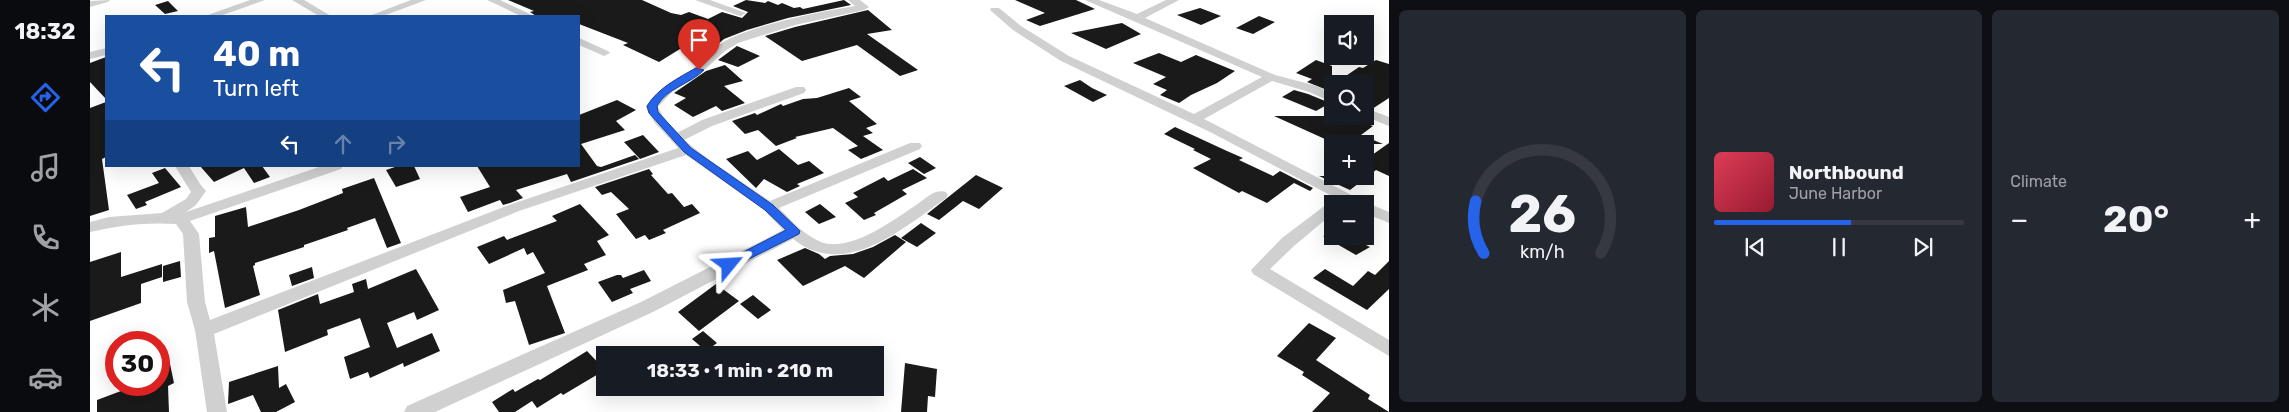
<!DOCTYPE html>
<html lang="en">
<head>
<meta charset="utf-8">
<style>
	:root { --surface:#171b24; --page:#242831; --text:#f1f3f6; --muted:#9ea1a6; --line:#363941; --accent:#2563eb }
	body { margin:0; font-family:Rubik,sans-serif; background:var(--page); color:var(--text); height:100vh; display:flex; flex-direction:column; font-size:19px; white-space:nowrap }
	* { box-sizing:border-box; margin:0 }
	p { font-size:16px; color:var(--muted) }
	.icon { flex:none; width:28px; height:28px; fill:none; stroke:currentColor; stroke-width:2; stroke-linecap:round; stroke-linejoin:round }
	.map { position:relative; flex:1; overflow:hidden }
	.drawer { display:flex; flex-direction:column; gap:10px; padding:10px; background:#0d0f14; width:900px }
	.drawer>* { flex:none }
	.guide { position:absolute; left:15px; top:15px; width:475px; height:152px; border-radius:0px; box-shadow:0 5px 20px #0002; background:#1a4fa0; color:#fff; overflow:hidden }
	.tools { position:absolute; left:1234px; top:15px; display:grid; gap:10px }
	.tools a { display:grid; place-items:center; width:50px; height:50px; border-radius:0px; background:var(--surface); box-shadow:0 5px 20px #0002; font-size:25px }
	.speed { position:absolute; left:15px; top:331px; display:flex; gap:10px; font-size:25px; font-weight:700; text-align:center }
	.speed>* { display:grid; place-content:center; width:65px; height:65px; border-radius:50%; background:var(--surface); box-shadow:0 5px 20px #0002; line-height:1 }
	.speed .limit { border:8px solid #d22; background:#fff; color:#111 }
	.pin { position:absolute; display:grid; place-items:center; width:42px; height:42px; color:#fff; margin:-51px -21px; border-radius:50% 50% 50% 0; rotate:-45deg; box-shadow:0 0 5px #0007 }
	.pin .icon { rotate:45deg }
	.me { position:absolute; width:55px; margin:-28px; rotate:63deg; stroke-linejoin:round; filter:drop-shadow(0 0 4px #0008) }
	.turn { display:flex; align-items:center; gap:18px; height:105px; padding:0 25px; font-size:22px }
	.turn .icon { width:65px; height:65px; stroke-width:2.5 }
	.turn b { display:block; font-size:35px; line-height:42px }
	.lanes { display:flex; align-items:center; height:48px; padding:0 25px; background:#0003; justify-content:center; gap:25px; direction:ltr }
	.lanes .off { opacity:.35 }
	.big { font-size:38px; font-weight:700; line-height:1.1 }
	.drawer .card { flex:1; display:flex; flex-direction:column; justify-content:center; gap:8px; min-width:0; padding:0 18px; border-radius:8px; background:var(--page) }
	.drawer .dial { align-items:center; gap:0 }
	.dial svg { height:130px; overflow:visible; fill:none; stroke:var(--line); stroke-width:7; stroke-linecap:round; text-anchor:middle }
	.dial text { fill:var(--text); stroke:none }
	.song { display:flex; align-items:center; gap:15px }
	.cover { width:60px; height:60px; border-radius:8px; background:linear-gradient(135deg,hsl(350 70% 55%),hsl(350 70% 35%)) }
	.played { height:5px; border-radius:2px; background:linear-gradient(90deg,var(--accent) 55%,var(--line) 55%) }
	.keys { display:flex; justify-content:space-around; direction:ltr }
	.heat { display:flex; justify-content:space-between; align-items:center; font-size:28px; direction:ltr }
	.drawer .tiles { flex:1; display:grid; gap:10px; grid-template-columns:repeat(3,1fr) }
	.trip { position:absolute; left:506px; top:346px; width:288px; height:50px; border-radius:0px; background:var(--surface); box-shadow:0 5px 20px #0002; font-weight:700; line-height:50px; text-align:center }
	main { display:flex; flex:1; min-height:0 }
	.tabs { display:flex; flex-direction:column; width:90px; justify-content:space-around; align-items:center; background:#090b0e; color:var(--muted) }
	.tabs .icon { width:35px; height:35px }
	.tabs .current { color:var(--accent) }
	.tabs b { font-size:22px; color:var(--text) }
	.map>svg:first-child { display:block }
</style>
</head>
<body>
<main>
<nav class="tabs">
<b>18:32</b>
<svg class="icon current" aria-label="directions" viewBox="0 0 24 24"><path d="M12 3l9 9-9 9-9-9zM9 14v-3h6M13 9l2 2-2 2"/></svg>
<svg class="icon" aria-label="music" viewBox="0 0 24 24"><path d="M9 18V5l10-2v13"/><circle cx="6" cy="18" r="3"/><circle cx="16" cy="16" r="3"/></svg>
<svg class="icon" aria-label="phone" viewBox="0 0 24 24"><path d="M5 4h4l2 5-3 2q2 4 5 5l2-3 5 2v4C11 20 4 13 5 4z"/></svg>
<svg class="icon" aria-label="climate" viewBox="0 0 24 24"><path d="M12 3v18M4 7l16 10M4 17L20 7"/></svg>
<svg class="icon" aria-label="car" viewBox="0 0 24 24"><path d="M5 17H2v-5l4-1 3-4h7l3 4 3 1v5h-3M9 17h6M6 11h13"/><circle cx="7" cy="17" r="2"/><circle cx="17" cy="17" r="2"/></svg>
</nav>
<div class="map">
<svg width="1299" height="412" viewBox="0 0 1299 412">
	<rect width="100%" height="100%" fill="#fff"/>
	<path fill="#1a1a1a" d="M418,0H552L581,13L591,15L599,12L618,19L632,12L652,18L658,12L643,6L656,0L675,3L678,1L688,5L692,3L704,8L710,7L713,9L754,0L761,5L698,18L657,30L634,39L614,56L590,49L569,62L533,45L538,43L489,24V16H446L440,12L444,11Z
		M925,0H986L1005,9L950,26L936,20L955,13Z
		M78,1L88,11L75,14L65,5Z
		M1110,8L1131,16L1111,25L1087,15Z
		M778,10L802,30L777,34L828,70L810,76L767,45L712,61L675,36L705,27Z
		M1169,16L1185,22L1163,34L1146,28Z
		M1032,23L1051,34L1016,49L981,33Z
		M647,46L670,56L648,67L628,60Z
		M1069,53L1091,62L1106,55L1145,71L1127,83L1101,95L1089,103L1070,95L1077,90L1063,84L1076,77L1043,63Z
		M16,57V99L0,82V63Z
		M1226,60L1242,66V92L1217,82L1222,79L1206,73Z
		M1286,60L1299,64V98L1282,109L1275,106V84H1244L1269,67L1273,68Z
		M635,65L653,81L634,86L655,103L632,111L626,106L603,117L584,105L596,98L584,93L616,71Z
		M990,80L1002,88L1017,95L1003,102L974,86Z
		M759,88L771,97L759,101L787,124L776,128L783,133L773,136L793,150L771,159L758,150L768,146L743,128L705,137L707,138L686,146L668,130L655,134L642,121L665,113L667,115L691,104L693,106L713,99L727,98Z
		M1204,90L1218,94L1240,103L1226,111L1192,97Z
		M527,100L546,110L526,121L535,130L491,144L507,166L511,167L545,155L549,159L481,182L477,174L426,190L433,198L420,203L413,205L410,200L378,212L370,197L400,187L387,166H489V115Z
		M16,102V157L12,159L19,210L0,216V108Z
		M1184,116H1256L1283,126L1271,135L1293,144H1246Z
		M1085,127L1137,151L1153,158L1149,160L1183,176L1190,171L1223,188L1220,191L1204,183L1177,203L1152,191L1149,193L1103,168L1121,159L1103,150L1105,149L1074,134Z
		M553,135L569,152L550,159L534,142Z
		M1299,143V176L1286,170L1260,190L1229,176H1275V160Z
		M689,149L708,165L719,161L734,173L707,184L710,186L697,192L674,179L666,188L636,159L658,151L667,160Z
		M830,157L846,168L834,174L818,163Z
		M110,166H172L180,177L164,183L154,168L124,182Z
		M308,166H324L330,179L306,187L296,170Z
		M75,168L91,187L55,202L57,205L46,209L37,195L69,183L62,173Z
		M559,169L563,174L561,175L578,194L582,193L594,207L602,204L610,213L573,230L576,233L559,240L555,235L546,239L526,214L539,209L521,192L512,195L505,187Z
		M823,169L837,178L812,190L817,194L784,213L786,215L774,220L755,203L768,197L763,193L794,177L798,181Z
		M886,175L913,188L889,209L873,201L849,220L837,214Z
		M284,178L311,243L297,248L285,218L257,228L258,230L214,245V247L165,263V265L163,266L170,295L135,308L124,251L119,253V238L125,237V216L156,207L158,227L209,210L253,193L252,189Z
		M490,204L519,235L507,241L516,255L494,264L498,270L457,286L475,333L439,345L425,301L416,303L413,290L455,273L443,252L437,255L434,248L399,264L387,247L414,236L417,240L467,221L462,216Z
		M730,204L746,217L729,224L715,212Z
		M831,223L846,233L827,247L811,238Z
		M805,235L816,242L774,278L755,266L713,286L687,260L715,248L729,254L735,259L740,256L763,254L783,247Z
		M1233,236H1284L1272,243L1280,247L1266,255Z
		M31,252V277L72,264V277L51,284V303L0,321V262Z
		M90,261L91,277L73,282V266Z
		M1299,261V289L1277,310L1223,278L1235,269L1263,286L1278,271L1285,275Z
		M222,267L224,278L202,286L199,275Z
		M326,269L349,310L327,320L324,312L297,323L307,348L342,333L350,351L314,367L313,363L280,378L278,372L260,379L254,357L280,347L270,318L237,330L238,335L195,352L188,310L228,294L230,304L264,292L262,284L276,279L278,289Z
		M554,270L561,281L540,289L543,293L522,302L508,282L527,275H531L533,278Z
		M626,284L649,301L609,331L588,312Z
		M663,295L681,310L668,319L650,304Z
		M1219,323L1246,338L1226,360L1280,395L1278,399L1299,412H1222L1240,393L1212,375L1214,372L1187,356Z
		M613,331L627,343L616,351L602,339Z
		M497,351L515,370L473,395L471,393L447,408L442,401L425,412H409L402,402L423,389L425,392L448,379L450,380Z
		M79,359L84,383L78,386L79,412H7V400L47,385H69V364Z
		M815,363L847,369L845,397L838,396L837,412H811Z
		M188,366L189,388L196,384L205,402L186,412H171L163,395L138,404L139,382Z"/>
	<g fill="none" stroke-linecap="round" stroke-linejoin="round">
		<path fill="#d0d0d0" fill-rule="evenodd" d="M20,0L18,2L0,7V1Z
			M160,0H175L130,16H115Z
			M202,0H214L241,16H229Z
			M321,0H336L293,16H279Z
			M397,0H410L444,16H431Z
			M605,0H620L656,13L651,16L647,15Z
			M758,0H770L779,7L774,10L705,25L648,43L635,51L608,76L582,92L568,107L574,118L587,133L612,120L706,87H714L716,90L714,93L622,126L594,140L618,159L680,201L820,143H830L832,146L830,149L689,208C701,220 715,236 731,242C761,253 805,219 829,203C837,197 846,189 856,192L858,195L856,198C812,229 755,280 703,239L563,312L345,412H314L317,406L551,302L693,230L674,210L596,155L429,211L124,334L137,412H117L105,330L97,302L93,234L86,224C57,222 29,225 0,232V222L19,217L72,213L96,199L101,192L85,166H99L110,184L116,191L106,205L96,212L232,166H253L251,169L100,221L109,234L115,302L120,320L419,205L588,148L564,122L556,107C567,89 583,83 600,71C613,62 622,49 635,41C667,24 729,12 765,6Z
			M995,0H1009L1047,14L1076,0H1089L1055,18L1185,75L1227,86L1242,94V102L1219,92L1182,81L1114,119L1275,202L1299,212V223L1275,213V204H1257L1120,132L971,61L923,30L900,10L901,8H909L931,26L979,56L1104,114L1172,77Z
			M489,38L518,51L520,53L514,56L489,45Z
			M16,48V55L0,59V52Z
			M1275,108L1299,117V126L1274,116Z
			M1242,202L1247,204H1242V214L1204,246L1180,269L1299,340V356L1163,274L1161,270L1192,238L1237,204Z"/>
	</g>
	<path fill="#2563eb" stroke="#184099" d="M606,68L614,70C600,84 577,88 567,106L568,112L601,148L683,205L710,231L709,234L639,269L633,265L634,262L696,230L675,210L594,152L559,113L557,106C568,88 588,78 606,68Z"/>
</svg>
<div class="tools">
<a><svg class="icon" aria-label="sound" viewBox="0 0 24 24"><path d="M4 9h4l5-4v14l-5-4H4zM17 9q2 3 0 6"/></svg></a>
<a><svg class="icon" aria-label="search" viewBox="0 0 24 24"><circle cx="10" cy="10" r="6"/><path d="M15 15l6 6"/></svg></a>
<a>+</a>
<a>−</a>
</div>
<div class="speed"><div class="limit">30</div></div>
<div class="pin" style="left:609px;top:70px;background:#d93025"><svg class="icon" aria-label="arrive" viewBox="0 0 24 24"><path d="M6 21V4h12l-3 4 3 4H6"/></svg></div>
<svg class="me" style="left:639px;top:265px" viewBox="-20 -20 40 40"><path d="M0-17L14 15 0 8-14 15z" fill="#2563eb" stroke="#fff" stroke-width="4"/></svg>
<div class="trip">18:33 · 1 min · 210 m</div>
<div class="guide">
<div class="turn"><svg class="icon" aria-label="left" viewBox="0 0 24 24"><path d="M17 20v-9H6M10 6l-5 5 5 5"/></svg><div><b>40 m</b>Turn left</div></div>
<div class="lanes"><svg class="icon" aria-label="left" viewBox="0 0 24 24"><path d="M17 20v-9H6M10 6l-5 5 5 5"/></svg><svg class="icon off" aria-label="ahead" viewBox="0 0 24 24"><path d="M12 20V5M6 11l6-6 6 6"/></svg><svg class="icon off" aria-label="right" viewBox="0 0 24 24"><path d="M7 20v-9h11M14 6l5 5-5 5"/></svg></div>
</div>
</div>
<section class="drawer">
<div class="tiles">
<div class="card dial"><svg viewBox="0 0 100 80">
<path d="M14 69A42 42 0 1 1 86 69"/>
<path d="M14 69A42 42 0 0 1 9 37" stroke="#2563eb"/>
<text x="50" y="56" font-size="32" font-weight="700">26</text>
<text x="50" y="72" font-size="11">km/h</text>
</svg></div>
<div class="card">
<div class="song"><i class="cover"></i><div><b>Northbound</b><p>June Harbor</p></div></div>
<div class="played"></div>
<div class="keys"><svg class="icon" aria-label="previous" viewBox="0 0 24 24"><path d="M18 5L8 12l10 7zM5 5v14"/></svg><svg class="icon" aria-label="pause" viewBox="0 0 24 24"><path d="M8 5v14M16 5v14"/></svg><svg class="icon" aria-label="next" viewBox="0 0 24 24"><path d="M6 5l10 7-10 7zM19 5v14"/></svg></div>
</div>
<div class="card"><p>Climate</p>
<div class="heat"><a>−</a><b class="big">20°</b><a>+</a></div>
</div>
</div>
</section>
</main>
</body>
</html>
